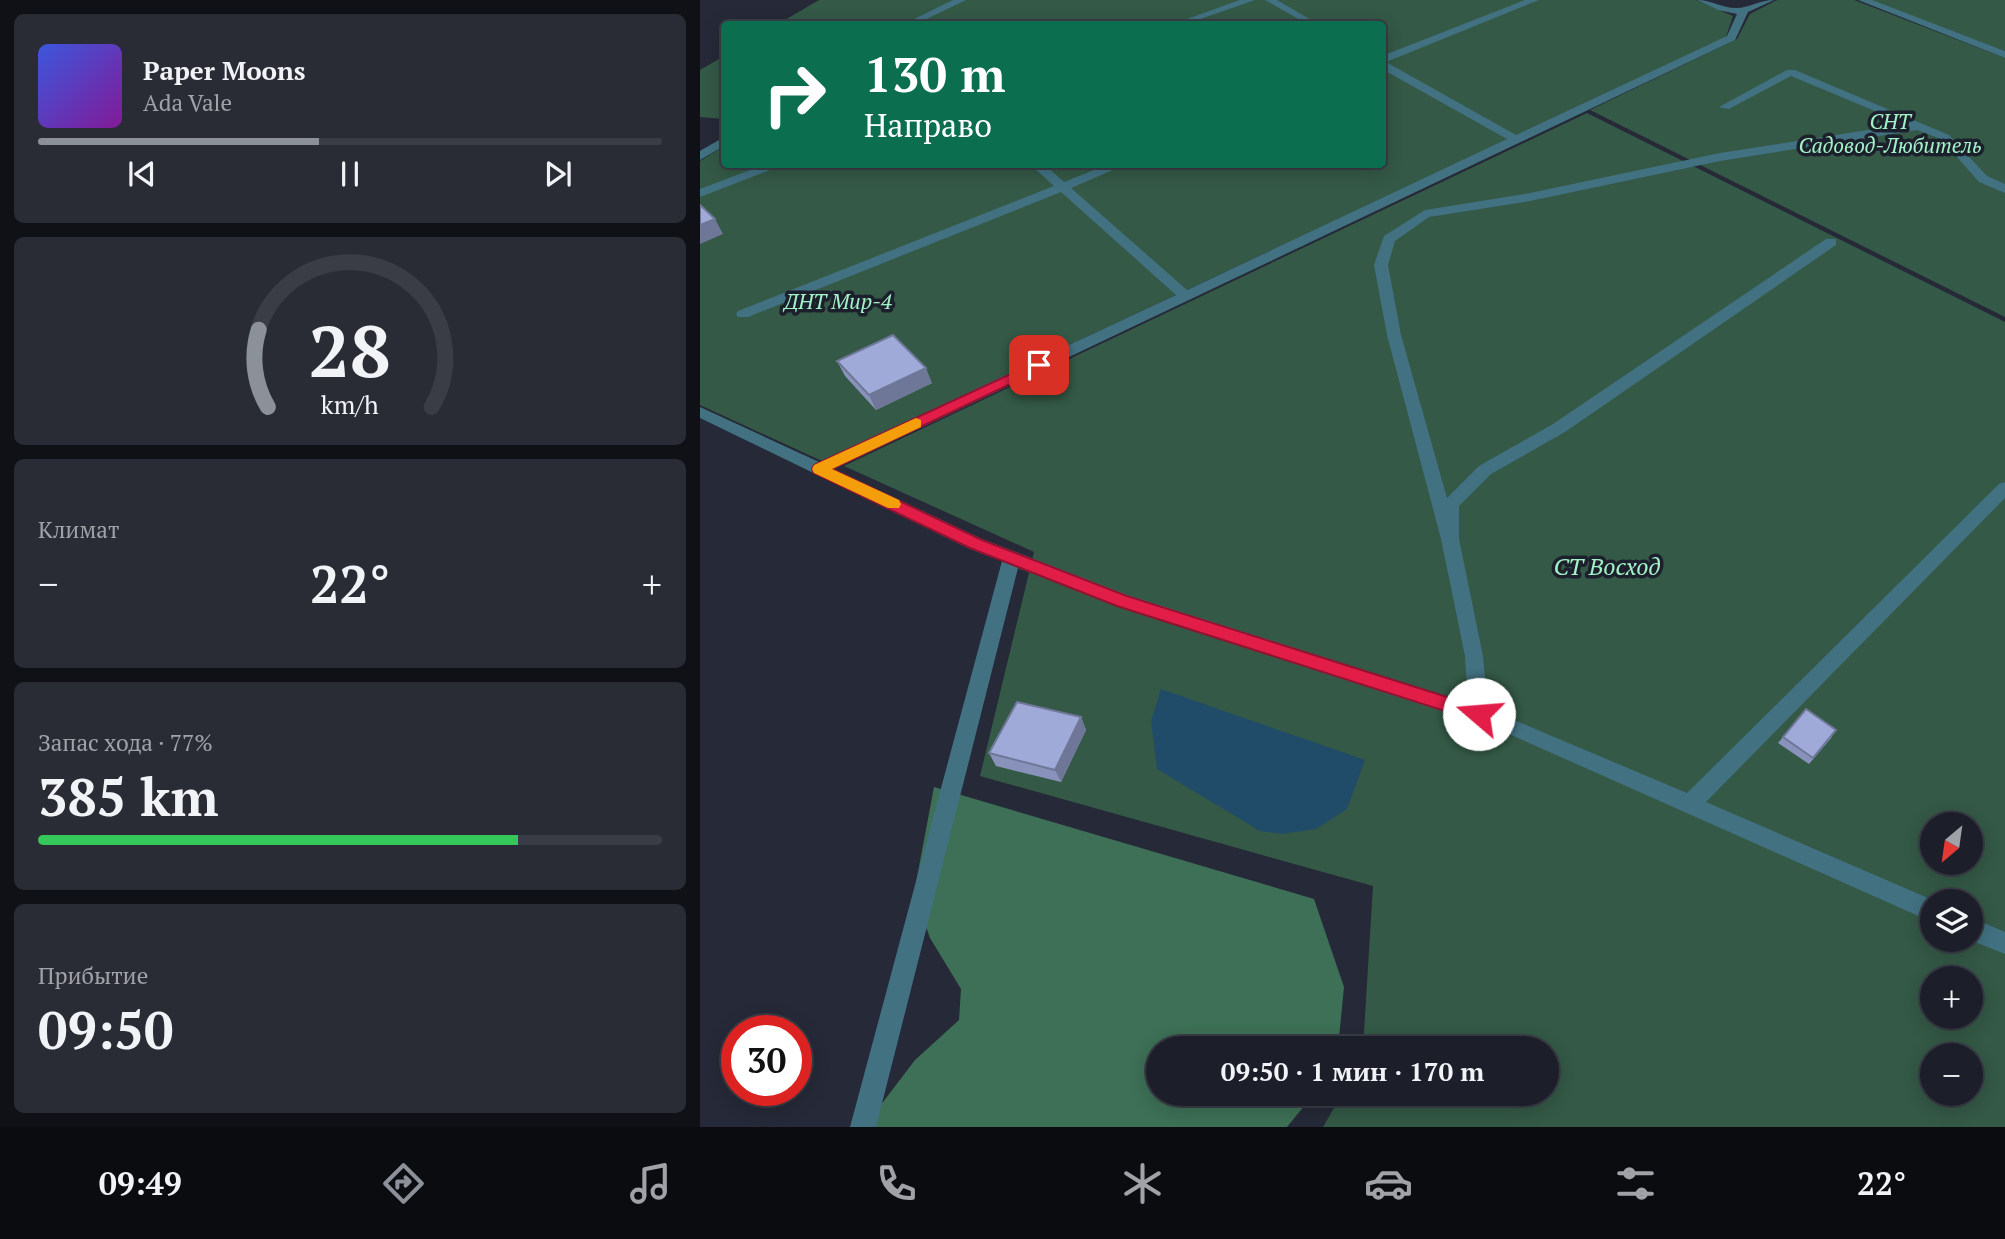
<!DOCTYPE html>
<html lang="ru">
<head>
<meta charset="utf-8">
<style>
	:root { --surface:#1c1f29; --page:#292c35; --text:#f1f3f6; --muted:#a0a2a8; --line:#3a3d46; --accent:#8c9099 }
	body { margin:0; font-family:"PT Serif",serif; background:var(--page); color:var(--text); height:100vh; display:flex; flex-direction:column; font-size:26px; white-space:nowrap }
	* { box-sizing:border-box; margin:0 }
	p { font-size:23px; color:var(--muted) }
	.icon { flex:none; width:38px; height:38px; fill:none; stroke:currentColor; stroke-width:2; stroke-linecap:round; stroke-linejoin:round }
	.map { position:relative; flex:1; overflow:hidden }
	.sheet { display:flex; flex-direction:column; gap:14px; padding:14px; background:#0f1117; width:700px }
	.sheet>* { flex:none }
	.hud { position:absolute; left:21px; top:21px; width:665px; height:147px; border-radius:7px; box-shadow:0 4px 18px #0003,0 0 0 2px var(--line); background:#0b6e4f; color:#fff; overflow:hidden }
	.needle { width:46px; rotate:209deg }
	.tools { position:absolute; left:1220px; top:812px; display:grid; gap:14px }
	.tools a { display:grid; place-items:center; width:63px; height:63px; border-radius:50%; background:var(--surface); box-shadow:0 4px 18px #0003,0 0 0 2px var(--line); font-size:35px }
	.speed { position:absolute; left:21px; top:1015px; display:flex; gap:14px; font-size:35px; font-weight:700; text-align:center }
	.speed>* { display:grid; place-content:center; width:91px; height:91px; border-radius:50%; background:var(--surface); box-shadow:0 4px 18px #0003,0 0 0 2px var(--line); line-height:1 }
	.speed .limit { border:10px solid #d22; background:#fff; color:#111 }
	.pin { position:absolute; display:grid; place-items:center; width:60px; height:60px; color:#fff; margin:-30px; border-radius:14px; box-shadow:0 4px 10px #0006 }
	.me { position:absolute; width:77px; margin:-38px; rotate:288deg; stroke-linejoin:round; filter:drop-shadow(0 0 5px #0008) }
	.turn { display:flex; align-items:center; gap:24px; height:147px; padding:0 28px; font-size:32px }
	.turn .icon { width:91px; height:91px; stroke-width:2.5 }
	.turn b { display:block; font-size:49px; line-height:60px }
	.big { font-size:52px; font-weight:800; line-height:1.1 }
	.sheet .widget { flex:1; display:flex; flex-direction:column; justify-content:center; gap:10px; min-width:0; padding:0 24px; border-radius:10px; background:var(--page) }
	.sheet .dial { align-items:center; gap:0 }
	.dial svg { height:182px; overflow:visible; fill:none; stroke:var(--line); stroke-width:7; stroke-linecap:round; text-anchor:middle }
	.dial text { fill:var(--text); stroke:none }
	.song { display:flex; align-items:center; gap:21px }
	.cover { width:84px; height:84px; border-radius:10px; background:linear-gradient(135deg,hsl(230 70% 55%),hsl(290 70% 35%)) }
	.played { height:7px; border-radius:4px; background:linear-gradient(90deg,var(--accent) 45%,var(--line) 45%) }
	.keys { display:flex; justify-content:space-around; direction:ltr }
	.heat { display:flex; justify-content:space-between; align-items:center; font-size:38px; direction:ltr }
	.charge { height:10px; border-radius:5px; background:linear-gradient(90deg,#34c759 77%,var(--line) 0) }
	.trip { position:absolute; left:446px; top:1036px; width:413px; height:70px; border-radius:35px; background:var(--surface); box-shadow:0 4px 18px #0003,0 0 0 2px var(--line); font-weight:800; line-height:70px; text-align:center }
	.tab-bar { display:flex; height:112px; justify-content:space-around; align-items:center; background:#0b0c10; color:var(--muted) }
	.tab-bar .icon { width:49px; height:49px }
	.tab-bar .on { color:var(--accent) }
	.tab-bar b { font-size:32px; color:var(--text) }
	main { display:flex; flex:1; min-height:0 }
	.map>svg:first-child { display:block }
</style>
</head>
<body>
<main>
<section class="sheet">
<div class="widget">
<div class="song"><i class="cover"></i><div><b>Paper Moons</b><p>Ada Vale</p></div></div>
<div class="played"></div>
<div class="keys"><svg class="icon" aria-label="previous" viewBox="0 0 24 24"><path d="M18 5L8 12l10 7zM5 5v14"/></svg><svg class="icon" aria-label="pause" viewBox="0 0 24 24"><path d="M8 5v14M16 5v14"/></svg><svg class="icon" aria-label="next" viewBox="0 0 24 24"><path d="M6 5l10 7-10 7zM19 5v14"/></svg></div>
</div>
<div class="widget dial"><svg viewBox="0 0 100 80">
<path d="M14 69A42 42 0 1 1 86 69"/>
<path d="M14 69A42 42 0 0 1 10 35" stroke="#8c9099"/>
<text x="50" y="56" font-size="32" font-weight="700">28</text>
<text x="50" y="72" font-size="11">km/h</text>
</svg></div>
<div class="widget"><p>Климат</p>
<div class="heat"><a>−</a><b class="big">22°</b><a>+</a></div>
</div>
<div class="widget"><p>Запас хода · 77%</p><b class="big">385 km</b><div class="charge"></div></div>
<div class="widget"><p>Прибытие</p><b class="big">09:50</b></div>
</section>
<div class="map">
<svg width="1305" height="1127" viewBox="0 0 1305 1127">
	<rect width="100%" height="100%" fill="#262937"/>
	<path fill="#345946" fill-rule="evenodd" d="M119,0H996L1033,16L1026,37L122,461L0,405V161L24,146V164H682V24H78Z
		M1077,0H1154L1305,58V317L890,110L1037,39L1050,14Z
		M1169,0H1305V51Z
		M24,56V119L0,117V70Z
		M887,113L1305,322V1127H623L642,1094H847V1048H663L673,886L280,776L334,552L144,466ZM1232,824H1270V863H1232ZM1232,901H1270V940H1232ZM1232,978H1270V1017H1232ZM1232,1055H1270V1094H1232Z"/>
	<path fill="#3d7056" d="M234,787L614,899L644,987L638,1048H458V1094H614L587,1127H164L215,1060L259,1020L261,989L230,938L214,893Z"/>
	<path fill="#204c69" d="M461,689L665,760L647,809L616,829L582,834L560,831L457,769L451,721Z"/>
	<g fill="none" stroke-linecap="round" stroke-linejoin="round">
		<path fill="#427182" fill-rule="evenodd" d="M253,0H266L216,24H204Z
			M540,0H555L486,24H473Z
			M565,0H577L618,24H607Z
			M825,0H839L686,62L816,135L1027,36L1037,14L1018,10L997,0C1011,0 1022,8 1036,8C1049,8 1060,0 1074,0L1048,12L1035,40L134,469L282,539L428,595L768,703L765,656L741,539L687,335L674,265L684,236L725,210L830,193L1020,153L1206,124L1091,76L1029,109L1019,107L1087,70H1095L1249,135L1287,176L1305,184V193L1279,182L1241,139L1217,130L1020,161L830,201L729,217L695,241L688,265L701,335L747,498L779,466L853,424L1126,239H1136V245L865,432L791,474L759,506V539L783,656L788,709L987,793L1299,484L1305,482V498L1006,802L1235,901H1232V922L800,730L417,606L318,568L176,1127H150L302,561L270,549L0,418V407L119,462L476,295L361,192L48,317H38L36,314L38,311L354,186L330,164H344L364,182L409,164H427L371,188L487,290L807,139L682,69V56Z
			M1158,0H1172L1305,51V58Z
			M24,137V146L0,160V151Z
			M66,164H85L0,197V189Z
			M1270,917L1305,932V954L1270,940Z"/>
	</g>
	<path fill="#8992bb" d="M137,361L232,383L176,410L145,376Z
		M381,717L386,730L361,782L296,766L289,753Z
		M1083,737H1132L1109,764L1078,743Z"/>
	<path fill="#6f7798" d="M15,219L23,234L0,244V225Z
		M226,368L232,383L176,410L169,395Z
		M381,717L386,730L361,782L355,770Z"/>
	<path fill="#9faad9" stroke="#6f7798" stroke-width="2" d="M0,205L15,219L0,225Z
		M193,335L226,368L169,395L137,361Z
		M317,702L381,717L355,770L289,753Z
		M1106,709L1136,730L1113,758L1083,737Z"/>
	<path fill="#e11d48" stroke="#92132f" stroke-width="2" d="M339,361L346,365L344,368L132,469L282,540L427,596L779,707L785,709L788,714L785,720L779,722L417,606L270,548L114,473L112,469L114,465Z"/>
	<path fill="#f59e0b" d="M216,418L221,420V427L132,469L199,500L201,504L199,508H188L114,473L112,469L114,465Z"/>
	<g text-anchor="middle" stroke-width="7" stroke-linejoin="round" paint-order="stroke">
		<g font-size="21" font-style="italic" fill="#a2f2c7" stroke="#1c1f2c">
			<text x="1190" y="129">СНТ<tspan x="1190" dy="24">Садовод-Любитель</tspan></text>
			<text x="138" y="309">ДНТ Мир-4</text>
		</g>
		<g font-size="24" font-style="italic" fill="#a2f2c7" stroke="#1c1f2c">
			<text x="907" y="575">СТ Восход</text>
		</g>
	</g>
</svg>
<div class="tools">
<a><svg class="needle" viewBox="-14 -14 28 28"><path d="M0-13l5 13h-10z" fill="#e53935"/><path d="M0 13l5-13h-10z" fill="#a0a2a8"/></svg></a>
<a><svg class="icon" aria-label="layers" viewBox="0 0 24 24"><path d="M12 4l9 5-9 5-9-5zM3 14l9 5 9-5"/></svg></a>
<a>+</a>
<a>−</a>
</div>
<div class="speed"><div class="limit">30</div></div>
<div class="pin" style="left:339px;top:365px;background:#d93025"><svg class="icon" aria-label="arrive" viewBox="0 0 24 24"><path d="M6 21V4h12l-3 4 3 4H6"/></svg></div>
<svg class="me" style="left:779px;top:714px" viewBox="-20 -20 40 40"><circle r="19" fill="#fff"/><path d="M0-13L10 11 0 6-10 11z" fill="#e11d48"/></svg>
<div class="trip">09:50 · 1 мин · 170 m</div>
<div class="hud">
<div class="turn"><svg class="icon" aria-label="right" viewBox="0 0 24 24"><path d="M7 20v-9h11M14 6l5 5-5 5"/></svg><div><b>130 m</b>Направо</div></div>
</div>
</div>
</main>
<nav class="tab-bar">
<b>09:49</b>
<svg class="icon on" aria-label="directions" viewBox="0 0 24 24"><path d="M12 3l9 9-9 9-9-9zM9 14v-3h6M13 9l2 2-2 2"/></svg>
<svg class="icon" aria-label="music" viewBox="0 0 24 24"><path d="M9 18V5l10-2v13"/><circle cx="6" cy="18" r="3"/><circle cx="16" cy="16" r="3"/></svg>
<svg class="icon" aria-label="phone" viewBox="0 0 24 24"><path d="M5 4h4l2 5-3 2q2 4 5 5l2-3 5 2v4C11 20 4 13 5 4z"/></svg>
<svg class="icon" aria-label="climate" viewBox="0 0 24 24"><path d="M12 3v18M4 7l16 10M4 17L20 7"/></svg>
<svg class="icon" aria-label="car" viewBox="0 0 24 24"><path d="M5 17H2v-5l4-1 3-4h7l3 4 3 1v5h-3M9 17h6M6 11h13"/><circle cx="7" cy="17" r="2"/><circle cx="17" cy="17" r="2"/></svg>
<svg class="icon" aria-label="filters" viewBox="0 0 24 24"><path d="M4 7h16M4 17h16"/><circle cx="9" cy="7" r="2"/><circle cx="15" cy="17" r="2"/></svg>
<b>22°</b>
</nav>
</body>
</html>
